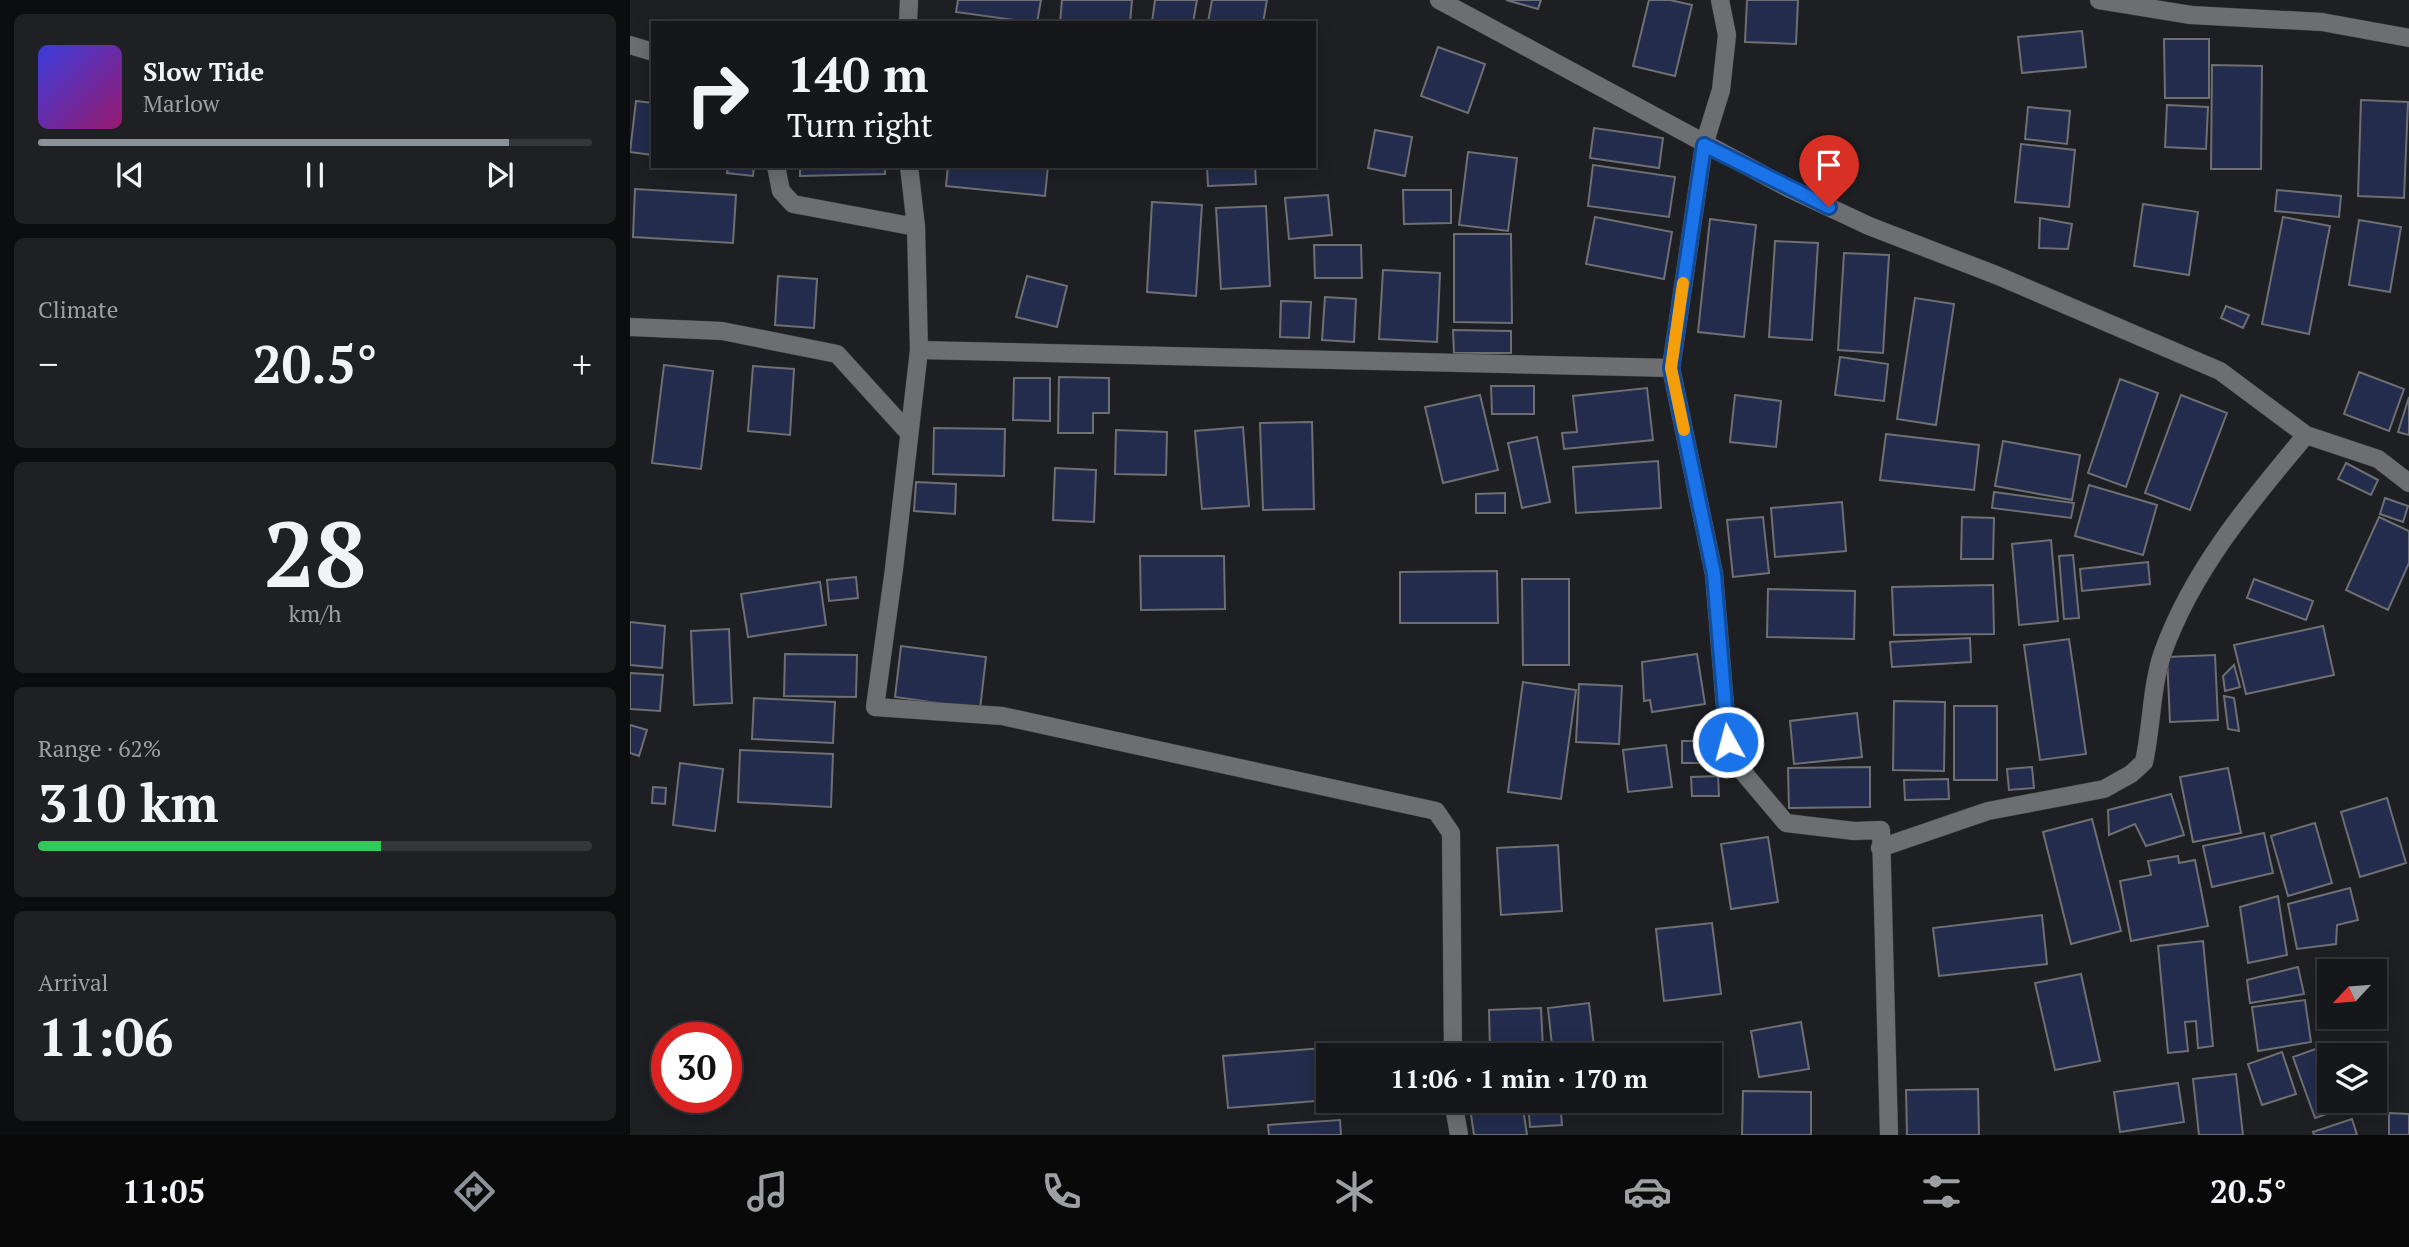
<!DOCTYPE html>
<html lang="en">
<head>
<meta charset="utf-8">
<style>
	:root { --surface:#16171a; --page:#1f2023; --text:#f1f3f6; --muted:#9e9fa2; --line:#353639; --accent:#8c9099 }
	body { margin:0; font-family:"PT Serif",serif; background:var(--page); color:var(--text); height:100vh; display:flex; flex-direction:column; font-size:26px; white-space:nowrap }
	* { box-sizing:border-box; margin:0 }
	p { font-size:23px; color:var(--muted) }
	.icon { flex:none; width:38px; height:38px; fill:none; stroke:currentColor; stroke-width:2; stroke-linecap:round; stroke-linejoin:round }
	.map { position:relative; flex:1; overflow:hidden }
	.panel { display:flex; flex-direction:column; gap:14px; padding:14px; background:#0c0d0e; width:630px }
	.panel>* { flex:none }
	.hud { position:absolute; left:21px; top:21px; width:665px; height:147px; border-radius:0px; box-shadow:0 4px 18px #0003,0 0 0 2px var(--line); background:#16171a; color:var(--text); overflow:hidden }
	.needle { width:46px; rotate:244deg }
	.fabs { position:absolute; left:1687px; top:959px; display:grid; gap:14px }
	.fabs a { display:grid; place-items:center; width:70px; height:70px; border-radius:0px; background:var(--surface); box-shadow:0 4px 18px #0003,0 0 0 2px var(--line); font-size:35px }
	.speed { position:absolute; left:21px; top:1022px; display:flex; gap:14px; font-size:35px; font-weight:700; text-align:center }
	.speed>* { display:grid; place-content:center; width:91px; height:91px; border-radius:50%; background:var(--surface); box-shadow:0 4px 18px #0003,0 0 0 2px var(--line); line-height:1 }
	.speed .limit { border:10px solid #d22; background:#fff; color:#111 }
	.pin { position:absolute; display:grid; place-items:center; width:60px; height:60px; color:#fff; margin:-72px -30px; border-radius:50% 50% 50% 0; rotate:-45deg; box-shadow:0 0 7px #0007 }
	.pin .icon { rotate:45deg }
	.me { position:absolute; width:77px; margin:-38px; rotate:353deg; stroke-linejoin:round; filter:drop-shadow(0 0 5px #0008) }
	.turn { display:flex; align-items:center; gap:24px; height:147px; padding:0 21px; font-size:32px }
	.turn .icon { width:91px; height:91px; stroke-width:2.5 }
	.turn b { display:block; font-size:49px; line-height:60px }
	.big { font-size:52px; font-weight:700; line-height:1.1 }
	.panel .tile { flex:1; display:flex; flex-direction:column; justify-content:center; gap:10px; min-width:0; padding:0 24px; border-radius:10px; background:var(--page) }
	.panel .dial { align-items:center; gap:0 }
	.dial b { font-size:91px; line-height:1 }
	.song { display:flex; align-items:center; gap:21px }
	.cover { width:84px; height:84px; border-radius:10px; background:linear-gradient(135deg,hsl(240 70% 55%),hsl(320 70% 35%)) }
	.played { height:7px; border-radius:4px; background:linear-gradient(90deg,var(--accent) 85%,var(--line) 85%) }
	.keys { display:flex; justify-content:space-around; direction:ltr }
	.heat { display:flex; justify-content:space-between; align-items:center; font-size:38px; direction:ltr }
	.charge { height:10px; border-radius:5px; background:linear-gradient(90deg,#34c759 62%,var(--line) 0) }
	.trip { position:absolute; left:686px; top:1043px; width:406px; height:70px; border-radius:0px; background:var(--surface); box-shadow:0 4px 18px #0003,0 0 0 2px var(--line); font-weight:700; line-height:70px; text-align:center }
	.menu { display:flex; height:112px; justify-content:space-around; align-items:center; background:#09090a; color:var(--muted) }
	.menu .icon { width:49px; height:49px }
	.menu .current { color:var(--accent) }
	.menu b { font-size:32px; color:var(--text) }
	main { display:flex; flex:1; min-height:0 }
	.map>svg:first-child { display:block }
</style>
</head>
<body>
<main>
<section class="panel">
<div class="tile">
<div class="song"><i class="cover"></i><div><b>Slow Tide</b><p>Marlow</p></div></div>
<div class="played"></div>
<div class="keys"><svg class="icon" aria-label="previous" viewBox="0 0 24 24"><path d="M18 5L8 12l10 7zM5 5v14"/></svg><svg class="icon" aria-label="pause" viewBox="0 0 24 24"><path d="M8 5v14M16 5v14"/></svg><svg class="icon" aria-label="next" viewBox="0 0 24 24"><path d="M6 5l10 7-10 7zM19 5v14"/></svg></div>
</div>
<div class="tile"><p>Climate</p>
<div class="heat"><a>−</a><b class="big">20.5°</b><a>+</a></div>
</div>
<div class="tile dial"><b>28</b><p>km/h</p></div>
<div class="tile"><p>Range · 62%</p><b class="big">310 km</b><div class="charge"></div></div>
<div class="tile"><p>Arrival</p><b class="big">11:06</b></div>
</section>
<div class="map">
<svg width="1779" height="1135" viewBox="0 0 1779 1135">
	<rect width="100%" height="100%" fill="#1e1f22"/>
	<path fill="#232c4c" stroke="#6e6f73" stroke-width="2" d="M328,0H411L407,23L326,12Z
		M432,0H502L500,23H430Z
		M525,0H567L563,23L522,22Z
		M582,0H637L633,23L578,22Z
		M876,0H911L908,9Z
		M1019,0H1040L1062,5L1045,76L1003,66Z
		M1117,0H1168L1166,44L1115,42Z
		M1452,31L1456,67L1392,73L1388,37Z
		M1534,39H1579V98H1535Z
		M808,47L855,64L838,113L791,96Z
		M1582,65L1632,66L1631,169H1581Z
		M1731,100L1778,102L1774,198L1728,196Z
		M6,101L23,103V155L0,152Z
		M1537,105L1578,107L1576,149L1535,147Z
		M1398,107L1440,111L1437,144L1395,139Z
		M964,128L1033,138L1029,168L960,158Z
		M745,130L782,137L775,176L738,168Z
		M1391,144L1445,150L1439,207L1385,202Z
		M838,152L887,158L878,231L829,225Z
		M963,165L1045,177L1039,217L958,206Z
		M98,166H124L123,176L97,173Z
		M170,166H255V174L170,176Z
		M318,166H418L415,196L316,186Z
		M577,166H625L626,184L578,186Z
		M5,189L106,195L103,243L3,237Z
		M773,190H821V223L774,224Z
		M1647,190L1711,196L1709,217L1645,211Z
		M698,195L702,235L659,239L655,198Z
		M522,202L572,205L566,296L517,292Z
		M1513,204L1568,212L1559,275L1504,266Z
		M636,206L640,286L591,289L586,208Z
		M965,217L1042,232L1034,279L956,264Z
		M1653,217L1700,226L1679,334L1632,324Z
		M1410,218L1442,224L1438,249L1409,248Z
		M1080,219L1126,225L1114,337L1068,332Z
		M1729,220L1771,227L1760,292L1719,285Z
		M824,234H881L882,323L824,322Z
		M1145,241L1188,243L1182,340L1139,337Z
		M684,245H731L732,278H685Z
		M1214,253L1259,255L1253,353L1208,350Z
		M753,270L810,273L807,342L749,339Z
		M148,276L187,279L184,328L145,325Z
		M397,276L437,286L427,327L386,317Z
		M695,297L726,299L724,342L692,340Z
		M1285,298L1324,304L1306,425L1267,419Z
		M651,301L681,302L679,338L650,337Z
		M1596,306L1619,315L1613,328L1591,318Z
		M823,330L881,331V353H824Z
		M1210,357L1258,364L1254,401L1205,395Z
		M34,365L83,371L71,469L22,463Z
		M123,366L164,369L160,435L118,431Z
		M1729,372L1774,389L1759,431L1714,414Z
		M429,377L479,378V413H463V433H428Z
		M384,378H420V421L383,420Z
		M1490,379L1528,393L1496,487L1458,473Z
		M861,386H904V414H862Z
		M1017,388L1023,440L934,449L932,433L947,432L943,396Z
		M850,395L868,470L813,483L795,407Z
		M1105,395L1151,401L1146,447L1100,442Z
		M1551,395L1597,413L1560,510L1515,493Z
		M1779,397V435L1768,432Z
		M682,422L684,509L633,510L630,423Z
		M613,427L619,506L572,509L565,431Z
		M304,428L375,429L374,476L303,474Z
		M486,430L537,432L536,475L485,474Z
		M1256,434L1349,445L1344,490L1250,480Z
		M907,437L920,502L892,508L878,443Z
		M1373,441L1450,455L1442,500L1365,486Z
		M1028,461L1031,508L946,513L943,467Z
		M1716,463L1748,480L1741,495L1708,479Z
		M425,468L466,470L464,522L423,520Z
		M286,482L326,484L325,514L284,511Z
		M1459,485L1527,505L1513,555L1445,536Z
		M1364,492L1444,503L1441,518L1362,508Z
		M875,493V513H846V494Z
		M1755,498L1778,506L1773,522L1750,514Z
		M1212,502L1216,551L1145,557L1141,508Z
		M1133,517L1139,573L1103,577L1097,520Z
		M1332,517L1364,518L1363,559H1331Z
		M1749,517L1779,531V563L1758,610L1716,590Z
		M1421,540L1428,621L1389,625L1382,544Z
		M1443,555L1449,618L1434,619L1429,556Z
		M510,556H594L595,609L511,610Z
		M1518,562L1520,584L1452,591L1450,569Z
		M867,571L868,623H770V572Z
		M226,577L228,598L199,601L197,580Z
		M892,579H939V665H893Z
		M1624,579L1683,601L1676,620L1617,598Z
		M190,582L196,625L118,637L111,594Z
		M1363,585L1364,634L1264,635L1262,587Z
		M1138,589L1225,591L1224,639L1137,637Z
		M0,622L35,626L32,668L0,665Z
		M1693,626L1704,675L1616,694L1604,645Z
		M99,629L102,703L64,705L61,631Z
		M1340,638L1341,662L1262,667L1260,642Z
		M1439,639L1456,754L1410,760L1394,645Z
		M271,646L356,657L350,709L265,697Z
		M155,654L227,655L226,697L154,696Z
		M1067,654L1075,704L1022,712L1020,700L1014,701L1012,662Z
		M1585,655L1588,720L1540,722L1537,657Z
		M1604,665L1610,687L1595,691L1593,676Z
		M0,673L33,675L30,711L0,709Z
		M893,682L946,690L931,799L878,792Z
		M949,684L992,686L989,744L946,742Z
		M1594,696L1604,698L1609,731L1598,729Z
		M124,698L205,702L203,743L122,739Z
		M1264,701L1315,702L1314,771L1263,770Z
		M1324,706H1367V780H1324Z
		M1227,713L1232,757L1164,764L1160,721Z
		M0,725L17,730L9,756L0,753Z
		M1052,741H1082V763H1052Z
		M1036,745L1042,787L998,792L993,750Z
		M110,750L203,754L201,807L108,802Z
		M50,763L93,769L85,831L43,825Z
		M1240,767V807L1159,808L1158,768Z
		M1402,767L1404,788L1379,790L1377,769Z
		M1598,768L1611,833L1563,842L1550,777Z
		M1088,776L1089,796H1062L1061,777Z
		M1318,779L1319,799L1275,800L1274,780Z
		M23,787L36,788L35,804L22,803Z
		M1541,794L1554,835L1516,846L1505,824L1479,835L1478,810Z
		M1757,798L1776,863L1730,877L1711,812Z
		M1462,819L1491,931L1441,944L1413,832Z
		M1685,823L1702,883L1658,896L1641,836Z
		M1634,833L1643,873L1582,887L1573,846Z
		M1138,837L1148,902L1101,909L1091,844Z
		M928,845L932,911L871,915L867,848Z
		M1548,856L1549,863L1565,860L1578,926L1501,941L1490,881L1521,875L1518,861Z
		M1720,888L1728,920L1707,925L1706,944L1667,949L1658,904Z
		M1648,896L1657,955L1618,963L1610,907Z
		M1412,915L1417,964L1309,976L1303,928Z
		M1082,923L1091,994L1034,1001L1026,929Z
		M1573,941L1583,1046L1568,1048L1566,1021L1555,1022L1558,1051L1538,1053L1528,946Z
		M1668,967L1674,994L1620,1003L1617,980Z
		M1451,974L1470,1061L1425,1070L1405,983Z
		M1675,1000L1681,1042L1628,1051L1622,1007Z
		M959,1003L965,1055H923L918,1008Z
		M911,1008L913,1049L860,1051L859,1010Z
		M1171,1022L1179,1069L1129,1077L1121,1031Z
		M1705,1042L1709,1055H1699V1101H1724L1726,1104L1685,1118L1663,1057Z
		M706,1047V1055H698V1100L598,1108L593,1056Z
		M1652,1052L1666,1094L1632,1105L1618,1064Z
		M1606,1074L1613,1135H1569L1563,1079Z
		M1548,1083L1554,1122L1490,1132L1484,1092Z
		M1348,1089L1349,1135H1277L1276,1090Z
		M1113,1091L1181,1092V1135H1112Z
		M839,1101H892L897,1135H844Z
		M898,1101H930L932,1125L900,1127Z
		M1759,1113L1779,1114V1135H1759Z
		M1722,1119L1727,1135H1684L1683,1132Z
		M710,1120L711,1135H639L638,1125Z"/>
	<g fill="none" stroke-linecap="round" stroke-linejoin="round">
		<g stroke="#3b3c3f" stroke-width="19">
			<path id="minor" d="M809,0L1158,188L1239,226L1366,275L1590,371L1676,435L1748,459L1779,483
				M1090,0L1097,35L1091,90L1074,145L1041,368L1084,574L1098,742L1113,772L1156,823L1224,831L1251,830L1259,1135
				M1469,0L1561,15L1692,22L1779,38
				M278,23L279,0
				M0,45L23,52
				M146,166L151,191L163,204L286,227
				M279,166L286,227L289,350L264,569L245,707L372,716L806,811L821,833L823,1055
				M0,327L92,331L207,354L278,432
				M289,350L1041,368
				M1250,848L1358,811L1474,789L1501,774L1514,762C1522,726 1521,687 1533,652C1563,569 1620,502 1676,435
				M823,1101L829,1135"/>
		</g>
		<use href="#minor" stroke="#6c6e72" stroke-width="18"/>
	</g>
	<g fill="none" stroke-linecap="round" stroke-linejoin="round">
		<g stroke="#114b97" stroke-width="18">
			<path id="route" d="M1098,742L1084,574L1041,368L1074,145L1199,207"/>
		</g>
		<use href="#route" stroke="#1a73e8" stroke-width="12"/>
		<path stroke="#f59e0b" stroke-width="12" d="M1053,283L1041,368L1054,430"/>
	</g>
</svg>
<div class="fabs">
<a><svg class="needle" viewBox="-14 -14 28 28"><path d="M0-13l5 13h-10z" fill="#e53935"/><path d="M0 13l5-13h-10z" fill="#9e9fa2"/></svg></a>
<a><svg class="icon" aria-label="layers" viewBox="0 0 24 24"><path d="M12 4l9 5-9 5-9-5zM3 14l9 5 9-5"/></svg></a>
</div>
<div class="speed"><div class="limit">30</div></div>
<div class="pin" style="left:1199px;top:207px;background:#d93025"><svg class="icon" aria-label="arrive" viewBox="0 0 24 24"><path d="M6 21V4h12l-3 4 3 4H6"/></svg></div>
<svg class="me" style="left:1098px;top:742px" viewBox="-20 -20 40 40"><circle r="17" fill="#1a73e8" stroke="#fff" stroke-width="3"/><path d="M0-11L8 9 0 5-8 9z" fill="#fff"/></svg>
<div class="trip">11:06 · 1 min · 170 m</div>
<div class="hud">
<div class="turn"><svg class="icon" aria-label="right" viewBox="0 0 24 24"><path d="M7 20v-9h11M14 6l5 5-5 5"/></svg><div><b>140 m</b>Turn right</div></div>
</div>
</div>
</main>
<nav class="menu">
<b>11:05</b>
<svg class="icon current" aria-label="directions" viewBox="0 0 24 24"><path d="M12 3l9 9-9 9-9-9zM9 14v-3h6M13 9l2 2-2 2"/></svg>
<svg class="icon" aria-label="music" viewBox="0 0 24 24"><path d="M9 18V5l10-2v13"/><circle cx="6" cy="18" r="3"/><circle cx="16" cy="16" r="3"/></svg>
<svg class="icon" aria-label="phone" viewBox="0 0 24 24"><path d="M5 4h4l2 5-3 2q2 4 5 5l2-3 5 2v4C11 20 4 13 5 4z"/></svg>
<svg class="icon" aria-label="climate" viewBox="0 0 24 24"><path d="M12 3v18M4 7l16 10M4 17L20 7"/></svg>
<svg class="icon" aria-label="car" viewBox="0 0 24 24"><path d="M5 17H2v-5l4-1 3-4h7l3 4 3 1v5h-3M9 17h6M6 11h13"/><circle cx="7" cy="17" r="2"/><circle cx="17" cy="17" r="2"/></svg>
<svg class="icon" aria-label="filters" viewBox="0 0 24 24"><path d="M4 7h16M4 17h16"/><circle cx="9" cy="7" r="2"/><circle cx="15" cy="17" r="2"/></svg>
<b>20.5°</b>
</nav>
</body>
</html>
